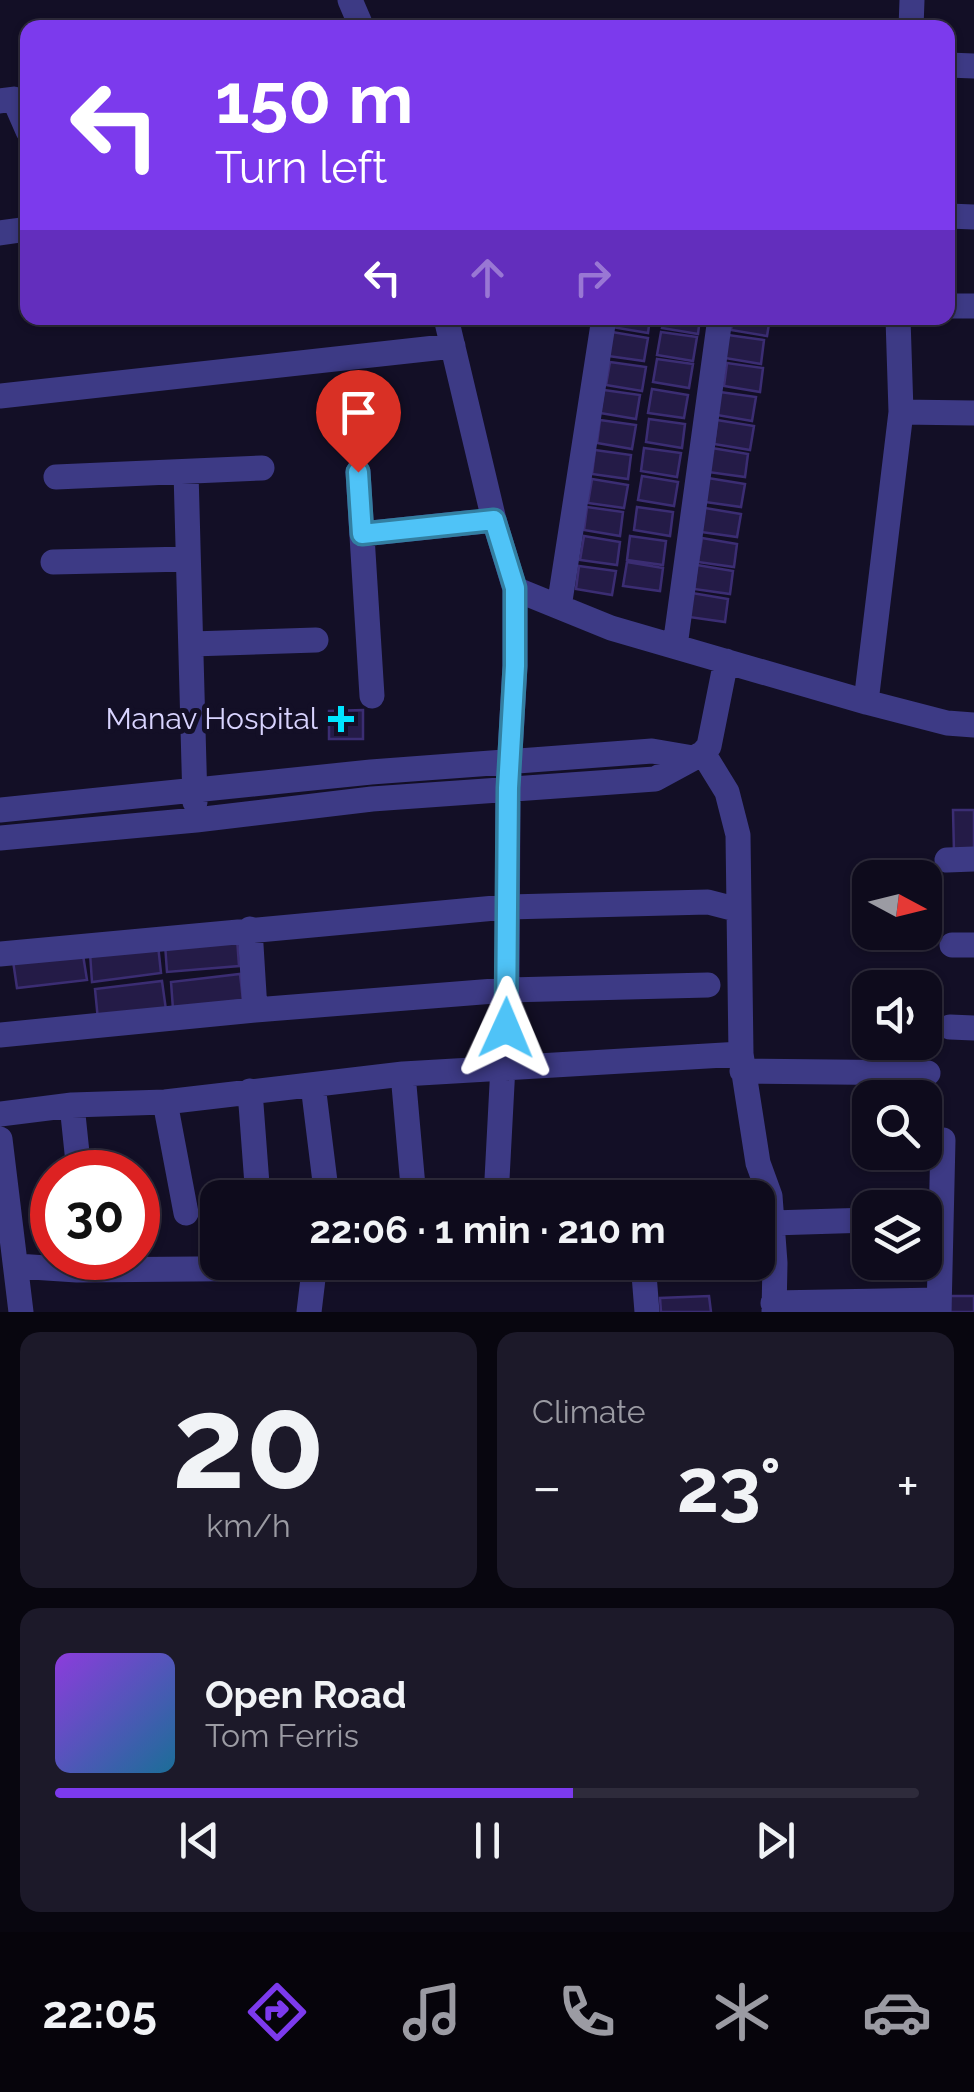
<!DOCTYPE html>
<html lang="en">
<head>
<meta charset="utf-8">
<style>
	:root { --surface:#0e0b1c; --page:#1c1929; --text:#f1f3f6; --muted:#9b9ba3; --line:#2e2b3b; --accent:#7c3aed }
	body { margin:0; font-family:Raleway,sans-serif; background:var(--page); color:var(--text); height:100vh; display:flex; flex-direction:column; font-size:38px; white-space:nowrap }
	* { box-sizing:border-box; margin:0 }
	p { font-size:32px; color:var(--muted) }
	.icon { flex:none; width:55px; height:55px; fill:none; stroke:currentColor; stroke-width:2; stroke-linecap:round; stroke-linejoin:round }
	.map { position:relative; height:1312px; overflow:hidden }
	.details { display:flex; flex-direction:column; gap:20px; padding:20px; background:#08060f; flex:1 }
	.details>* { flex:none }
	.top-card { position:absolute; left:20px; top:20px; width:935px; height:305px; border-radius:20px; box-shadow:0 2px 8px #0004,0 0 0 2px var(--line); background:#7c3aed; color:#fff; overflow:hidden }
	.needle { width:65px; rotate:97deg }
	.buttons { position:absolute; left:852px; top:860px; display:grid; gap:20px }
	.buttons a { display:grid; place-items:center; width:90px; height:90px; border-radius:20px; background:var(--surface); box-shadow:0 2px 8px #0004,0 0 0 2px var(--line); font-size:50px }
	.speed { position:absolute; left:30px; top:1150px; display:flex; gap:20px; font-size:50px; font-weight:700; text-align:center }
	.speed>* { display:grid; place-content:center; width:130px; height:130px; border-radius:50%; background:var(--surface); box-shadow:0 2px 8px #0004,0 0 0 2px var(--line); line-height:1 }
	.speed .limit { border:15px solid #d22; background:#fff; color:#111 }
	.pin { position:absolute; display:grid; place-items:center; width:85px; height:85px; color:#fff; margin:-102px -42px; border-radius:50% 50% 50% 0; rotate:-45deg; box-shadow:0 0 10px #0007 }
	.pin .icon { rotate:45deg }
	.me { position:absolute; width:110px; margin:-55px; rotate:1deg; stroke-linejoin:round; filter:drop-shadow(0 0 8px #0008) }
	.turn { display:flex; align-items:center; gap:35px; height:210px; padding:0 30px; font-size:45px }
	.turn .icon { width:130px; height:130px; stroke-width:2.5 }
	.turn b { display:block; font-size:70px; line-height:85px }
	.lanes { display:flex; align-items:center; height:95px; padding:0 30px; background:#0003; justify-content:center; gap:50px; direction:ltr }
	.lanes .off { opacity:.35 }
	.big { font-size:75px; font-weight:700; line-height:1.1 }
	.details .widget { flex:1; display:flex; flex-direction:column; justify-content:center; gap:15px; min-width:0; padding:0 35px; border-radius:20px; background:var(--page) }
	.details .dial { align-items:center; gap:0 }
	.dial b { font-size:130px; line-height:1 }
	.song { display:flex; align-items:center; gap:30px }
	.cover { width:120px; height:120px; border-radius:15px; background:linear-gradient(135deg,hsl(270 70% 55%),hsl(200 70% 35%)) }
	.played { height:10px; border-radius:5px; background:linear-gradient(90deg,var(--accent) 60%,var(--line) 60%) }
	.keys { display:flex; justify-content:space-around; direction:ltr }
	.heat { display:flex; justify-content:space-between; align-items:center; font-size:55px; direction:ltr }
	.details .tiles { flex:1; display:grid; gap:20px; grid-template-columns:1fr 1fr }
	.widget:last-child { grid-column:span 2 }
	.trip { position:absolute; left:200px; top:1180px; width:575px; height:100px; border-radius:20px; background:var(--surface); box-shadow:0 2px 8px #0004,0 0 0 2px var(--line); font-weight:700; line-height:100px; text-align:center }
	.tabs { display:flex; height:160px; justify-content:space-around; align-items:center; background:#06040b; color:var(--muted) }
	.tabs .icon { width:70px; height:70px }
	.tabs .on { color:var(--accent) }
	.tabs b { font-size:45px; color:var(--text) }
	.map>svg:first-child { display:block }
</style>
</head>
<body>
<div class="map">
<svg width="974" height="1312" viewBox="0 0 974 1312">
	<rect width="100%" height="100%" fill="#130f26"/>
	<path fill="#241b47" stroke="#3b2d73" stroke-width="2.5" d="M613,318H650L648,333L612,327Z
		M664,318H700L698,334L662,328Z
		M733,318H770L767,336L731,330Z
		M612,332L648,338L644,361L608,356Z
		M661,332L697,337L693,361L657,355Z
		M728,335L764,340L761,364L725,358Z
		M657,359L693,364L689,388L653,382Z
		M610,362L646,367L642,391L606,385Z
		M727,363L763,368L760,392L724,386Z
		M652,389L688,395L684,418L648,413Z
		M604,390L640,395L636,419L600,413Z
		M720,392L756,397L752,421L717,415Z
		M649,419L685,424L682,448L646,442Z
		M600,420L636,425L632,449L597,443Z
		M717,420L754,426L750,450L714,444Z
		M644,448L681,453L677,477L641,471Z
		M712,448L748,454L745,477L708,472Z
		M595,450L631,455L628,479L592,474Z
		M642,476L678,482L674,506L638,500Z
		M708,478L745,484L741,507L705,502Z
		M592,479L628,485L624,508L588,503Z
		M587,507L623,512L620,536L584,530Z
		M637,507L673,512L670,536L634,530Z
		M705,508L741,514L737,537L701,532Z
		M584,536L620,542L617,565L580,560Z
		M630,536L666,541L663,565L627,560Z
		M702,538L737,544L734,567L698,562Z
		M627,562L663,568L660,591L623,586Z
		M697,565L733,571L730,594L694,589Z
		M579,566L616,571L612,595L576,589Z
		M692,593L728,599L725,622L689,617Z
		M363,710V739H329V711Z
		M953,810H974V851L954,852Z
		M237,938L239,966L167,972L165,944Z
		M158,945L161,973L92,982L90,953Z
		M83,955L87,980L17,988L13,961Z
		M240,974L243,1000L173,1009L171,982Z
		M162,981L166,1010L98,1020L95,989Z
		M656,1262H710L711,1277L657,1280Z
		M709,1296L711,1312H661L660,1298Z
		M950,1296H974V1312H950Z"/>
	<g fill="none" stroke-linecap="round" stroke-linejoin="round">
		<path stroke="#3d3a85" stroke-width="25" d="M350,0L362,28
			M911,28L912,0
			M948,65L974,66
			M0,101L14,99L28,131
			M948,216L974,217
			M0,233L28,229
			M948,306H974
			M446,318L494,520L515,589V666L508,788L507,990L496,1198
			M0,396L453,346
			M901,412L974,413
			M186,472L195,802
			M358,472L372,696
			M56,477L262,468
			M362,534L494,520
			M53,562L188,559
			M515,589L611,628L866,702L947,723L974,725
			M559,607L604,318
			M191,644L316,640
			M675,646L720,318
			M866,702L901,412L898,318
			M703,753L727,792L738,835L741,1054L758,1163L770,1196L775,1263L774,1312
			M0,810L371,772L652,751L693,758
			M0,838L196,820L372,799L655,779L703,753L709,746L726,661
			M947,860L974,859
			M250,929L255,1010
			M952,945H974
			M0,954L506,907L708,902L739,910
			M950,1027L974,1028
			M0,1035L255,1010L507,990L708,985
			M742,1071L928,1073
			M403,1074L414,1198
			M313,1085L327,1198
			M250,1091L258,1198
			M165,1102L186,1213
			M72,1105L79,1172
			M0,1114L72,1105L165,1102L403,1074L741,1054
			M0,1139L21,1312
			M662,1198L675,1196
			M772,1223L870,1220
			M643,1262L647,1312
			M16,1266L77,1270L573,1266
			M773,1303L939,1300
			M309,1312L315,1262
			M939,1312L943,1140"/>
	</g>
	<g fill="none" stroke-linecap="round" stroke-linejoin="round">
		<g stroke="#337fa1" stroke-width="25">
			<path id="route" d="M358,472L362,534L494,520L515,588V666L508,788L506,1028"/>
		</g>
		<use href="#route" stroke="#4fc3f7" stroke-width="18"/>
	</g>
	<path fill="#00e5ff" stroke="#130f26" stroke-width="4" d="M336 704h10v10h10v10h-10v10h-10v-10h-10v-10h10z"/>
	<g text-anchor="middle" stroke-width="10" stroke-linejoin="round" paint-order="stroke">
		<g font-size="30" fill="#d9d4ff" stroke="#130f26" text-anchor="end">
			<text x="318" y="729">Manav Hospital</text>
		</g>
	</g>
</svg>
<div class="buttons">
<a><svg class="needle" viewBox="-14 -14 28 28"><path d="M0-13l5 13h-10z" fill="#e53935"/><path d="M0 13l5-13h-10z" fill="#9b9ba3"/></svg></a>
<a><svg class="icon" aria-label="sound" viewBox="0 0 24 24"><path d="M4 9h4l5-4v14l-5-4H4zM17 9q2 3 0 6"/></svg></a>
<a><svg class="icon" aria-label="search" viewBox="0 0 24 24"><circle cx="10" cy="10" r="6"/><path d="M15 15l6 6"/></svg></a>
<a><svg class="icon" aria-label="layers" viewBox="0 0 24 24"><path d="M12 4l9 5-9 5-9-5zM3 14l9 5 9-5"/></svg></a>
</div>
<div class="speed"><div class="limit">30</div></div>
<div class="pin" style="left:358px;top:472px;background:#d93025"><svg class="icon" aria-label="arrive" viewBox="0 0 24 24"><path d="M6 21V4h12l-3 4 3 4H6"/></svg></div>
<svg class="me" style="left:506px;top:1028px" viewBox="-20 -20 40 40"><path d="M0-17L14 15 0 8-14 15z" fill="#4fc3f7" stroke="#fff" stroke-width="4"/></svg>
<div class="trip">22:06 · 1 min · 210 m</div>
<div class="top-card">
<div class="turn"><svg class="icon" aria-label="left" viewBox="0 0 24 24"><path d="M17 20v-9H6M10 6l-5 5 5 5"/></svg><div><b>150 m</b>Turn left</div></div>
<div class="lanes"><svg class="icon" aria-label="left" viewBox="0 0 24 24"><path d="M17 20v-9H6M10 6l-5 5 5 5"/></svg><svg class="icon off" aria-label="ahead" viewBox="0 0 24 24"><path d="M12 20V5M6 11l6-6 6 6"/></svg><svg class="icon off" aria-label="right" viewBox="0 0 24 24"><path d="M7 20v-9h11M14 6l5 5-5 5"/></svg></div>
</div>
</div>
<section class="details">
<div class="tiles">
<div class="widget dial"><b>20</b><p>km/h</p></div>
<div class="widget"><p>Climate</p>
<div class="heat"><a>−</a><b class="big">23°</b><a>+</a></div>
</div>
<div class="widget">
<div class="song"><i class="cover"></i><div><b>Open Road</b><p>Tom Ferris</p></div></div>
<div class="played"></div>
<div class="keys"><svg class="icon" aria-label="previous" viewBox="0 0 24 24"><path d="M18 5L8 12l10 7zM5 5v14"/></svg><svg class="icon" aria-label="pause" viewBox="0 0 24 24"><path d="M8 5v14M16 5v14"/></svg><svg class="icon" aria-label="next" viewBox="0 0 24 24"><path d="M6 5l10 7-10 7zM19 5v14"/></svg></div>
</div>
</div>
</section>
<nav class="tabs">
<b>22:05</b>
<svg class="icon on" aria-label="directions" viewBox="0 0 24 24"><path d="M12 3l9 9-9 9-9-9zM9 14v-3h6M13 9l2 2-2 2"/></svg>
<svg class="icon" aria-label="music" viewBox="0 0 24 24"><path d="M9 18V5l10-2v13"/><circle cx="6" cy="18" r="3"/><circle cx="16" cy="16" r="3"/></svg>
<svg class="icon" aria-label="phone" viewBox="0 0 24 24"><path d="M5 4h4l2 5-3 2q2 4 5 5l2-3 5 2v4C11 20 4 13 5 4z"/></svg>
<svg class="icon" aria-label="climate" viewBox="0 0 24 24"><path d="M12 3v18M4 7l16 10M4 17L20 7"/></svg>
<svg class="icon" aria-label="car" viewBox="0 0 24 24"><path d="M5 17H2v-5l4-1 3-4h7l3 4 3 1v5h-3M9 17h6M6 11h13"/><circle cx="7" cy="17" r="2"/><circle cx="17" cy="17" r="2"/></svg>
</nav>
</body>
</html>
